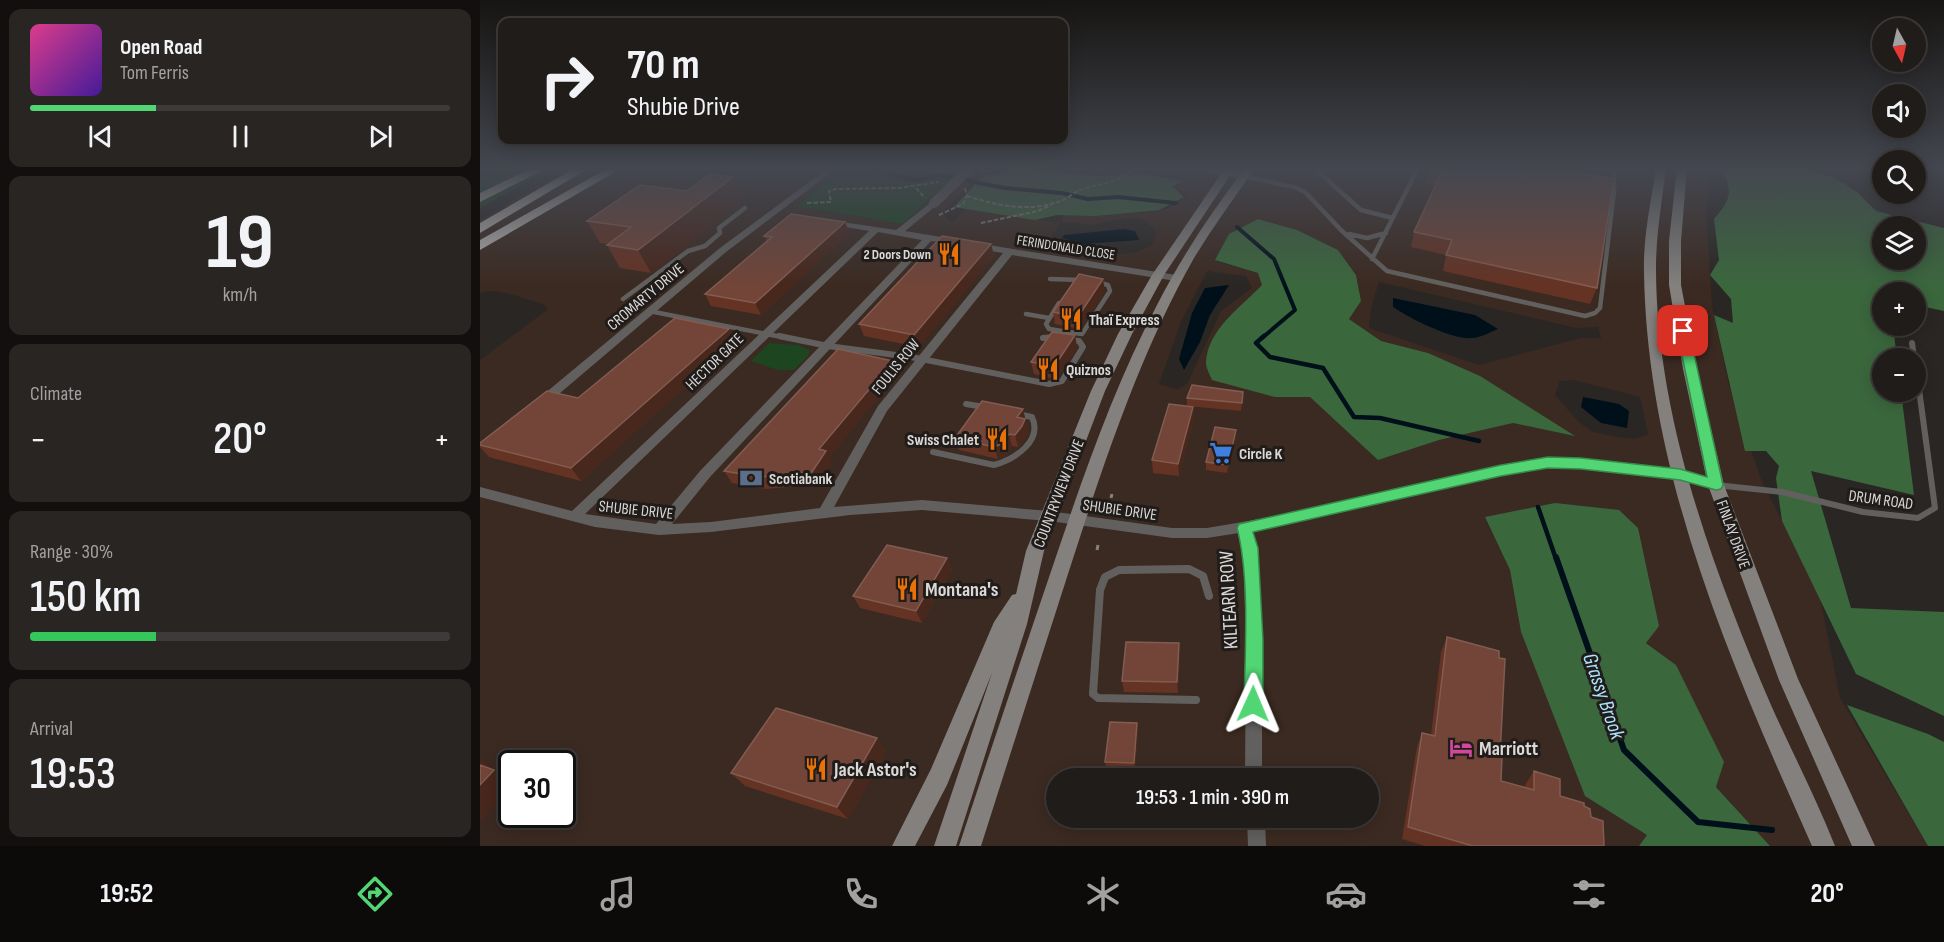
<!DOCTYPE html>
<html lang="en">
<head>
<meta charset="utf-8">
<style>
	:root { --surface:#201c1a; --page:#282523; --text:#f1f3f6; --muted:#a2a1a2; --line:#3d3a39; --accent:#52d673 }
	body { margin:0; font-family:"Sofia Sans Condensed",sans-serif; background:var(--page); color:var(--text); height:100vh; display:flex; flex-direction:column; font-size:22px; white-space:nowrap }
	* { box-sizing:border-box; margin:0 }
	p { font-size:20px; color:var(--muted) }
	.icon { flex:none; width:33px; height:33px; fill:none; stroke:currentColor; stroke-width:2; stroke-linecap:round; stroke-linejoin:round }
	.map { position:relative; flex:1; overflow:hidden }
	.side { display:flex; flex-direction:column; gap:9px; padding:9px; background:#120f0e; width:480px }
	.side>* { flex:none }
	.banner { position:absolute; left:18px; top:18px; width:570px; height:126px; border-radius:12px; box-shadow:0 3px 15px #0003,0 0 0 2px var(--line); background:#201c1a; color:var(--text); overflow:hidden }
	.needle { width:39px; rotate:172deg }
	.tools { position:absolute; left:1392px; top:18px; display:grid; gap:12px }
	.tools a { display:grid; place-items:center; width:54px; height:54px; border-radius:50%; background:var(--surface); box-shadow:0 3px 15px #0003,0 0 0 2px var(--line); font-size:30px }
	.speed { position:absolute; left:18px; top:750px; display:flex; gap:12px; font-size:30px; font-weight:700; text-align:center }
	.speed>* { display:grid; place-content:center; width:78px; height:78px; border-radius:50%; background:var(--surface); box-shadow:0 3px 15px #0003,0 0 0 2px var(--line); line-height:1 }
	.speed .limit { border:3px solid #111; border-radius:9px; background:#fff; color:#111 }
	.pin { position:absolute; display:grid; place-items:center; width:51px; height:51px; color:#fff; margin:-26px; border-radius:12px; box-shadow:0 3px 9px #0006 }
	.me { position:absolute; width:66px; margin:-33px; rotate:1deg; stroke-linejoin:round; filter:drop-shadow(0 0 4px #0008) }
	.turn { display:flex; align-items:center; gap:21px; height:126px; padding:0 30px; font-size:27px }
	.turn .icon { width:78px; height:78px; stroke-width:2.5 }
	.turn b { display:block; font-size:42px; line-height:51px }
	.big { font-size:45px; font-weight:600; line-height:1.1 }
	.side .tile { flex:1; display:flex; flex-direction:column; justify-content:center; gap:9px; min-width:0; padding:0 21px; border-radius:12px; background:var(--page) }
	.side .dial { align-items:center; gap:0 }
	.dial b { font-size:78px; line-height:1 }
	.song { display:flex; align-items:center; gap:18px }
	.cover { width:72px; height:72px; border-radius:9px; background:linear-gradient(135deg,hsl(330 70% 55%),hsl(260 70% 35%)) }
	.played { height:6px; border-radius:3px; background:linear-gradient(90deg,var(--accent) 30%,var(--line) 30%) }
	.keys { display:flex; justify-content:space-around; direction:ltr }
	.heat { display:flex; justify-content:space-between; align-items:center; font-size:33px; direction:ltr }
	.charge { height:9px; border-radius:4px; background:linear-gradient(90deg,#34c759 30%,var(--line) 0) }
	.trip { position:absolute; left:566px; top:768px; width:333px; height:60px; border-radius:30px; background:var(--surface); box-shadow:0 3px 15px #0003,0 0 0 2px var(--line); font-weight:600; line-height:60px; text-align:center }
	.tabs { display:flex; height:96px; justify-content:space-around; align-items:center; background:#0d0b0a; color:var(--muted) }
	.tabs .icon { width:42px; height:42px }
	.tabs .active { color:var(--accent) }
	.tabs b { font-size:27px; color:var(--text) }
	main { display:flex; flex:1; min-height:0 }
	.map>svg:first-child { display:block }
</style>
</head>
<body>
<main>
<section class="side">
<div class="tile">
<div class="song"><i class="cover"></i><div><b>Open Road</b><p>Tom Ferris</p></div></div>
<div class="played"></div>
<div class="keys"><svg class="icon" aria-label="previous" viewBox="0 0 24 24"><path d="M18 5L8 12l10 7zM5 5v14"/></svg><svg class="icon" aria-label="pause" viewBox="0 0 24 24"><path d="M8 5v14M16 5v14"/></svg><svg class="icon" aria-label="next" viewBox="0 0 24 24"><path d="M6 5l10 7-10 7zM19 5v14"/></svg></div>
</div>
<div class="tile dial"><b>19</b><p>km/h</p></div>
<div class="tile"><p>Climate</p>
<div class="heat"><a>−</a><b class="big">20°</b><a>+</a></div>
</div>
<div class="tile"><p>Range · 30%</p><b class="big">150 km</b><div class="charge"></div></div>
<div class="tile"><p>Arrival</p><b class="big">19:53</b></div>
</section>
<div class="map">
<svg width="1464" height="846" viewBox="0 0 1464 846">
	<rect width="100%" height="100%" fill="#2a2623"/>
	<path fill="#3b2a21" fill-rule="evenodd" d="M88,168H210V170L265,178L277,173V169L280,168H291V171L329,168H362L317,206L422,224L483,168H506L462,213L472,223L486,209L580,223L567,244L642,254L658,252L672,245L676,233L673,228L663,220L655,218L635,220L613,225L581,222L584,215L615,216L687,209L707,196L693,186L703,172L629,175L547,168H1232L1226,208L1232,306L1249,385L1281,479L1340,597L1360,698L1448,846H1290L1236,786L1196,665L1005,518L1030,570L1041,632L1105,795L1168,835L1159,846H0V360L67,310L66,306L62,304L26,293L12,291L0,293V220ZM817,230L858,250L876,275L881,301L869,319L901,341L948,353L1093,435L1033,423L959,440L898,460L830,397H795L770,297L783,285L778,273L735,261ZM727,271L766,276L772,288L741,311L707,384L697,389L679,384L701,322ZM899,282L1096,328L1118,327L1121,338H1101L999,365L889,328L891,308ZM1094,380L1160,397L1168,434L1155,439L1138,437L1113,432L1099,422L1075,395L1080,381ZM32,764H82V814H32ZM576,778H888V818H576Z"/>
	<path fill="#1c4520" d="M0,168H72L0,208Z
		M362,168H483L422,224L317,206Z
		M289,343L318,345L330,350L328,356L314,370H298L271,361Z"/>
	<path fill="#3b673d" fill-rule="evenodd" d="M531,168L621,176L662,174L704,181L692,186L704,197L679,210L615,216L577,215L555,220L474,207L504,175H515Z
		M1240,168H1324L1355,178L1377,192L1396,211L1464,228V311L1436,305V292H1402V326H1413L1417,358H1402V392H1421L1434,495L1331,471L1371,608L1464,612V716L1376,674L1302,521L1296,478L1299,466L1286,451H1265L1234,315L1253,323L1251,299L1230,275L1239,260L1234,219C1251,200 1254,190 1240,168ZM1402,226H1436V260H1402Z
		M778,219L817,230L858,250L876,275L881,301L869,319L901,341L948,353L1000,376L1095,436L1033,423L959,440L898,460L830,397H795L732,380C730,375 726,368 726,363C727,330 762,306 782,285L778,273L735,260L749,234Z
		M1075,503L1139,510L1158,528L1179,626L1166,643L1196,665L1244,762L1236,787L1290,846H1159L1167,835L1105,796L1041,632L1030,570L1005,517Z
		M1367,705L1448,734L1464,742V846H1448Z"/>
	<path fill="#00101a" d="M644,229L655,231L659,240L603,244L582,238L584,235Z
		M749,285L730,315L720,342L704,370L699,359L712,313L725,288Z
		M913,298L995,315L1018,329C1010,332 1000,338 992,338C972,340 929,318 913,307Z
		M1103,397L1139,404L1149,411L1147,428L1121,423L1101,407Z"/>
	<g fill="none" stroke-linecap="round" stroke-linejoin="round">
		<path stroke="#00101a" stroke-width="4" d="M392,168L427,179L439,180L459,175L525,188L582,193L608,199L638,197L696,203
			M757,227L794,259L815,310L782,338"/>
		<path stroke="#00101a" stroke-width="4.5" d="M784,336L776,343L790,357L843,368L874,417L900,418L999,441
			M1058,507L1076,559"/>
		<path stroke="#00101a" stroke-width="6" d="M1076,557L1144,750L1218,822L1292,830"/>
		<path stroke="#85817f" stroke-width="2" stroke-dasharray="4.5 2" stroke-linecap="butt" d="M501,173L516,168
			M436,188L445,198
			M487,196C518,206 551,213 583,200C590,197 595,191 603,189C621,183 639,184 653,168
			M327,203L351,202L349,191L356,189L419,188L459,182
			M459,215L483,204L487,196L485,188
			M501,223L558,211L571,205"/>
		<path stroke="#85817f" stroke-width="3" stroke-dasharray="6 3" stroke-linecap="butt" d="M631,498L632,494
			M617,550L618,545"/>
		<path stroke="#62605e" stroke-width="4.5" d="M834,168L881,210L913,218
			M763,176L814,187L825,192L862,231L907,271L1105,316L1115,313L1120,308L1134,191V168
			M869,234L887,238L906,233
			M892,259L938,168
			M570,279L603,280
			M143,299L208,251L225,246L240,233L239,228L265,208
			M579,303L566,324L569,329L602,334L630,291L628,285L617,282
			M169,311L307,338
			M546,314L569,318
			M564,338L574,337"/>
		<path stroke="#62605e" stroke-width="6" d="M299,336L348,346L431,357L569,384L582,381L603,347L599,341L590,340
			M563,338L574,337
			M1432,343L1434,358
			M486,404L504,407
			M453,452L514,465C535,459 563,441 552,417L537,414
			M1236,485L1302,492L1383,512L1438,518L1455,508L1436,367"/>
		<path stroke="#62605e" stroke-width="8" d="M716,700L618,698L613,694L620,590L625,577L639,570L709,569L723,576L729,596"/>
		<path fill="#62605e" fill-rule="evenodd" d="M348,168H357L246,252L66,405H58L56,402L58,399L240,248Z
			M712,168H728L763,173L767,176L763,179L716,170Z
			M454,200L458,203L457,205L425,231L473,239L478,242L476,244L451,241L230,477L192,524L231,522L340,508L398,406L523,253L493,248V244L496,243L696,275L701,278L696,281L532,255L407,411L354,507L442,500L569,511L692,528H727L786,518L1021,466L1068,458H1101L1200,470L1241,482L1242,485L1241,488L1236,490L1200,480L1101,468H1068L1021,476L772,531L777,548L782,641V778H765L766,641L763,548L759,533L727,538H692L569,521L442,510L370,515L231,532L179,535L115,527L0,497V487L92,511L389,231L348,224V220L416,230ZM398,232L442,240L220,471L176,524L105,514Z
			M767,818H785L786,846H768Z"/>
		<path fill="#83807d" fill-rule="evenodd" d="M745,168H755L684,275L652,334L625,391L564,551L547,624L476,846H454L512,673L467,785L435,846H412L451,769L514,622L532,595L536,594L546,551L611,391L638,334L672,275Z
			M765,168H775C754,198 733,227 714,258C658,357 623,466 588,574C559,664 530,755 501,846H479C507,761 535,677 564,592C597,495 629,396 677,305C702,256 732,211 765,168Z
			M1176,168H1186C1182,201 1176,234 1176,268C1176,416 1233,570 1291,705C1312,752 1336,798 1355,846H1332C1251,664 1167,474 1164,272C1163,237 1171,202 1176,168Z
			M1197,168H1207L1201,241V285L1217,369L1244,485L1318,679L1395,846H1372L1299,680L1228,485L1203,369L1189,285V241Z"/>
		<path fill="#b3afab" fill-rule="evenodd" d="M52,168H67L0,202V193Z
			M95,168H109L0,233V223Z
			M128,168H142L0,250V240Z"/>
		<path stroke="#62605e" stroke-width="10" d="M454,203L490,168"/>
	</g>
	<path fill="#653324" d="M612,168H641L638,171Z
		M949,169H1081L1117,288L1110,304L963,271L966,255L931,247L934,232L955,186L946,184Z
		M253,177L263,199L171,273L140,268L127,245L128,244L120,243L107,221Z
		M365,222L369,233L281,315L231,306L225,294L287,242L284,236Z
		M511,244L514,256L438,347L384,336L379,324Z
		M625,291L600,329L575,324L573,312Z
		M255,341L101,481L9,457L0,447V443L98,398Z
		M597,347L578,377L574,379L554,374L551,362Z
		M417,374L349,457L352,464L338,484L286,489L252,483L244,471Z
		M763,392L761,411L707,406V398Z
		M713,407L714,419L699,476L673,473L672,460Z
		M543,409L548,432L545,439L538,447L532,446L525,457L518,459L479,450L475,438Z
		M756,430V438L747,473L726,470V462Z
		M467,558L472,570L442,623L380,608L373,596Z
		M967,637L1019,658L1021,781L1045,787V785L1054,771L1080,796L1104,806L1111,817L1124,846H945L922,839L937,747L942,733L951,735L961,652Z
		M700,654L698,693L644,692L642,681Z
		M657,723L658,730L655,770L627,769L625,762Z
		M397,738L406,752L368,819L265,786L251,773Z"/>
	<path fill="#48271c" d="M253,177L263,199L171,273L158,250Z
		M365,222L369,233L281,315L275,303Z
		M511,244L514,256L438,347L434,335Z
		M623,279L625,291L600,329L598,317Z
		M249,329L255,341L101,481L91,468Z
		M595,335L597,347L578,377L574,379L572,366Z
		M413,361L417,374L349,457L352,464L338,484L332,472L339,449Z
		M713,407L714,419L699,476L698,464Z
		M543,409L548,432L545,439L538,447L535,435L537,417Z
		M756,430V438L747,473L748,465Z
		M529,434L532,446L525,457L518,459L514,447Z
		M467,558L472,570L442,623L436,611Z
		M699,643L700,654L698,693L697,682Z
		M657,723L658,730L655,770L654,763Z
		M397,738L406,752L368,819L357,807Z
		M0,759L13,767L7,773L0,769Z
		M14,770L32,781V786L0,822V785Z"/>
	<path fill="#724538" stroke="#825c51" stroke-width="1.5" d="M950,168H1082L1081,169L1134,179L1117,288L966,255L972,240L934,232L962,171L949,169Z
		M230,174L253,177L158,250L127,245L151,227L107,221L160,185L207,191Z
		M311,214L365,222L275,303L225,294L292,237L284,236Z
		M462,236L511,244L434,335L379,324Z
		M599,274L623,279L598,317L573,312Z
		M195,318L249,329L91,468L0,445V443L67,391L98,398Z
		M572,332L595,335L576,364L572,366L551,362Z
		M358,349L413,361L339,449L346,451L332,472L279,477L244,471Z
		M712,385L763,392L762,403L707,398Z
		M502,401L543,409L537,417L545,419L542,426L535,435L529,434L522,444L514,447L475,438Z
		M689,404L713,407L698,464L672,460Z
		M735,427L756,430L748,465L726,462Z
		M407,545L467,558L436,611L373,596Z
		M967,637L1019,651V658L1025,659L1020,755L1022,756L1021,781L1054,790V771L1080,779V796L1104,803V806L1110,809L1111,817L1123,821L1124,846H993L928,827L942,733L955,736Z
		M646,642L699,643L697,682L642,681Z
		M296,708L397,738L357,807L251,773Z
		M630,722L657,723L654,763L625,762Z
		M0,765L14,770L0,785Z"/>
	<linearGradient id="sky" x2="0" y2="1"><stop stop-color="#171513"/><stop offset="0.59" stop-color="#444750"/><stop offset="1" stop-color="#444750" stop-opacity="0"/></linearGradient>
	<rect width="1464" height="286" fill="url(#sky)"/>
	<path fill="#52d673" stroke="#358b4b" stroke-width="1.5" d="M1203,328L1209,331L1243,485L1241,489L1236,490L1200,480L1101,469L1068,468L1021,476L773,532L778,548L783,640V704L780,710L773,712L767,710L764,704C765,651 770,578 757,528L759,524L1021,465L1068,457L1101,458L1200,469L1227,477L1197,331Z"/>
	<defs>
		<g id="restaurant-bare" transform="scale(1.8)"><path d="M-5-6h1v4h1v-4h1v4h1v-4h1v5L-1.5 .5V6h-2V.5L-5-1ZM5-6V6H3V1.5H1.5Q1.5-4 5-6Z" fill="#e8710a" stroke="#201c1a" stroke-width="2.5" paint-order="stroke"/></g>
		<g id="supermarket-bare" transform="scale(1.8)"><path d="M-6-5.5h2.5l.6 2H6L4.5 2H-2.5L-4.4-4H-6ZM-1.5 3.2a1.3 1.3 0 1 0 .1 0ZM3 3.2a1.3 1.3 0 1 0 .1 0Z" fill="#3f7fe0" stroke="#201c1a" stroke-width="2.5" paint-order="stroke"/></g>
		<g id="bank-bare" transform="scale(1.8)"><path d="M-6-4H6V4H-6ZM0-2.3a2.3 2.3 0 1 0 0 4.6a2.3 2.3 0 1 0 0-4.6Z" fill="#5c6f8a" stroke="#201c1a" stroke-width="2.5" paint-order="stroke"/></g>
		<g id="hotel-bare" transform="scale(1.8)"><path d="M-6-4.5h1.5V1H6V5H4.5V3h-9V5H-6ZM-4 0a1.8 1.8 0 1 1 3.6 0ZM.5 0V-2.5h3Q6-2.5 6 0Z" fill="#d1479c" stroke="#201c1a" stroke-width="2.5" paint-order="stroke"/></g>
	</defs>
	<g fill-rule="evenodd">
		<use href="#restaurant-bare" x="469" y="254"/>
		<use href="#restaurant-bare" x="591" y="319"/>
		<use href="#restaurant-bare" x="568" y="369"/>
		<use href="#restaurant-bare" x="517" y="439"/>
		<use href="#supermarket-bare" x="741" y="453"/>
		<use href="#bank-bare" x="271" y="478"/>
		<use href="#restaurant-bare" x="427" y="589"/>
		<use href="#hotel-bare" x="981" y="748"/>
		<use href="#restaurant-bare" x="336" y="769"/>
	</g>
	<g text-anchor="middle" stroke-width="6" stroke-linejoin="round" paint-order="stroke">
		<g font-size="14" fill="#dbd8d7" stroke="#201c1a">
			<text transform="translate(586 247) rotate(9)" y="5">FERINDONALD CLOSE</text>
		</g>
		<g font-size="14" font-weight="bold" fill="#dbd8d7" stroke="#201c1a" text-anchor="end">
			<text x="451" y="259">2 Doors Down</text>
		</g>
		<g font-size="16" fill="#dbd8d7" stroke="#201c1a">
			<text transform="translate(165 296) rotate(-40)" y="6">CROMARTY DRIVE</text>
			<text transform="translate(234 361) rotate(-44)" y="6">HECTOR GATE</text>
			<text transform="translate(415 366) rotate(-51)" y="6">FOULIS ROW</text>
			<text transform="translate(578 493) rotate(-69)" y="6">COUNTRYVIEW DRIVE</text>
			<text transform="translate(1401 499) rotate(8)" y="6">DRUM ROAD</text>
			<text transform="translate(156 509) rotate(6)" y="6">SHUBIE DRIVE</text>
			<text transform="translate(640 509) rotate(8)" y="6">SHUBIE DRIVE</text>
			<text transform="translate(1254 534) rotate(70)" y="6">FINLAY DRIVE</text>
		</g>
		<g font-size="16" font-weight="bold" fill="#dbd8d7" stroke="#201c1a" text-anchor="start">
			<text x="609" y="325">Thaï Express</text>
			<text x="586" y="375">Quiznos</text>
			<text x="499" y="445" text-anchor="end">Swiss Chalet</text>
			<text x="759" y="459">Circle K</text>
			<text x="289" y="484">Scotiabank</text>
		</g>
		<g font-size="20" font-weight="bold" fill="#dbd8d7" stroke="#201c1a" text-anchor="start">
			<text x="445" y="596">Montana's</text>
			<text x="999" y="755">Marriott</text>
			<text x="354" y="776">Jack Astor's</text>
		</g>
		<g font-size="20" fill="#dbd8d7" stroke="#201c1a">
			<text transform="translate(748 600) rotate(-93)" y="7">KILTEARN ROW</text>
		</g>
		<g font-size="21" font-style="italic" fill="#ade2ff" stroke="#201c1a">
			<text transform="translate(1124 696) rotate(71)" y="7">Grassy Brook</text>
		</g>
	</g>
</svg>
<div class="tools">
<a><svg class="needle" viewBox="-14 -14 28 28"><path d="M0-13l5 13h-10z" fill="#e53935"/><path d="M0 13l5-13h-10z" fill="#a2a1a2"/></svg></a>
<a><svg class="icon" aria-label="sound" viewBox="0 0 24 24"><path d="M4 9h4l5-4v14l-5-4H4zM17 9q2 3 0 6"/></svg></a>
<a><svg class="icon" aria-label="search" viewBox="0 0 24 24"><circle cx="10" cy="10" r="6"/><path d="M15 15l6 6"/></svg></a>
<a><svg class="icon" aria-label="layers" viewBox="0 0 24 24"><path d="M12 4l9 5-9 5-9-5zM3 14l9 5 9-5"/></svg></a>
<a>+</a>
<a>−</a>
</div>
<div class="speed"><div class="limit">30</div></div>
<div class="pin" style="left:1203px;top:331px;background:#d93025"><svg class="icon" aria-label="arrive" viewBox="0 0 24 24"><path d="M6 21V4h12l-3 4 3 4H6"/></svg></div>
<svg class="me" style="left:773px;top:704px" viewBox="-20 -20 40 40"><path d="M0-17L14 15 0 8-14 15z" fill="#52d673" stroke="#fff" stroke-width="4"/></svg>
<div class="trip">19:53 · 1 min · 390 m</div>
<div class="banner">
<div class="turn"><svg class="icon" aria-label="right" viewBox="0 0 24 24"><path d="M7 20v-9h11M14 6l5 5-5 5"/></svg><div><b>70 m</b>Shubie Drive</div></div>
</div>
</div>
</main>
<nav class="tabs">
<b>19:52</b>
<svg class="icon active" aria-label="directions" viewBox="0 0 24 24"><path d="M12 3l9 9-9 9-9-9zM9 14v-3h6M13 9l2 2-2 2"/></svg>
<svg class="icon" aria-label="music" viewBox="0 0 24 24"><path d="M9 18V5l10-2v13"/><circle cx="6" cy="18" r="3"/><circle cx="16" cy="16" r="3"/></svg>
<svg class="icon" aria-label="phone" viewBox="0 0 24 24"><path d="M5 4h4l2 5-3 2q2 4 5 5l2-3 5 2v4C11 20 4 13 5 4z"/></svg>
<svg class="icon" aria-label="climate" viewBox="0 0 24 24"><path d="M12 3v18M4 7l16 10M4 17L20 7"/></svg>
<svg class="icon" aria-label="car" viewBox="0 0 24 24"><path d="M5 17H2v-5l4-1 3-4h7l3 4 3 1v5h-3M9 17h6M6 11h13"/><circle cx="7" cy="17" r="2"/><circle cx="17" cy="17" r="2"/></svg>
<svg class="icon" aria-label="filters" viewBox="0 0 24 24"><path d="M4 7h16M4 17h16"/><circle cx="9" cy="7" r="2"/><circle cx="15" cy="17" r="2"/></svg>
<b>20°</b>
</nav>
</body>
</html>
